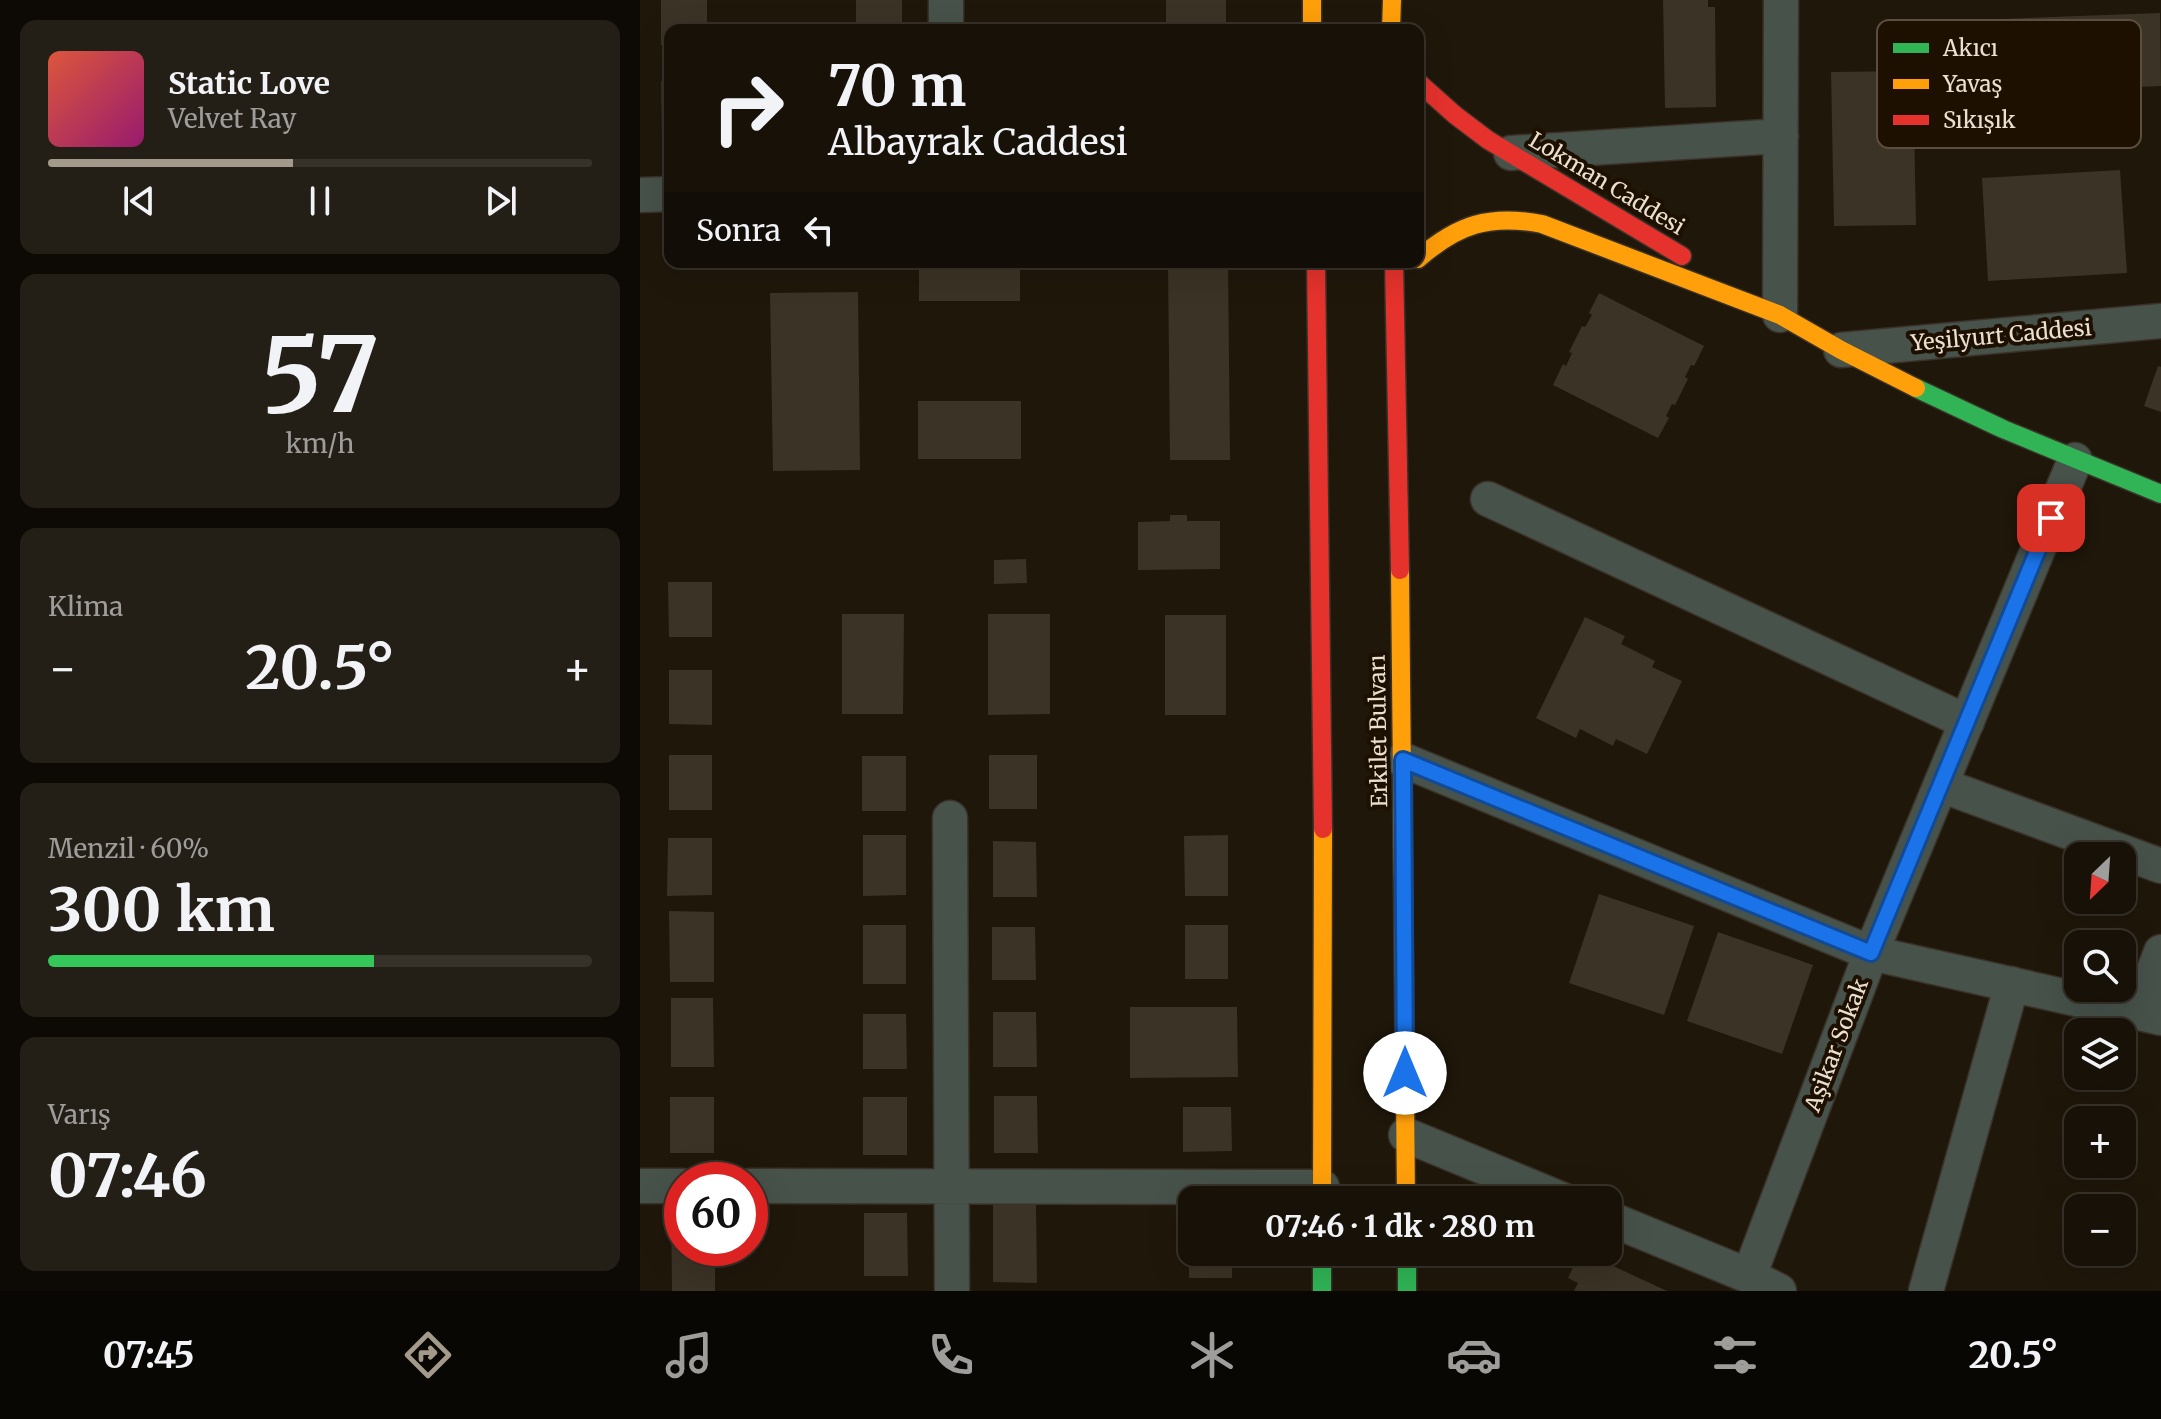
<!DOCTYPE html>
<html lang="tr">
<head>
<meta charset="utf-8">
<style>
	:root { --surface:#171108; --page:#241f16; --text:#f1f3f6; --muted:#9e9d9c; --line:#363129; --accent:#a39a8b }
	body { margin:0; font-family:Merriweather,serif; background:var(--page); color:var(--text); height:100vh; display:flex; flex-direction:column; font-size:30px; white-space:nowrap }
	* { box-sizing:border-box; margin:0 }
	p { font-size:26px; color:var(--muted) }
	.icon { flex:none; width:44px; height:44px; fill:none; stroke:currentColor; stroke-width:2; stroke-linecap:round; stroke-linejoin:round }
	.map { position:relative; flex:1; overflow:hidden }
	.details { display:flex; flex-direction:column; gap:20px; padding:20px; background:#0d0904; width:640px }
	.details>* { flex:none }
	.banner { position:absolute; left:24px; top:24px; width:760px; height:244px; border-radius:16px; box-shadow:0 8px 32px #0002,0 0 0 2px var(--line); background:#171108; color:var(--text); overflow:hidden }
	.needle { width:52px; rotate:205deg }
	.fabs { position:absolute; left:1424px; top:842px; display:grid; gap:16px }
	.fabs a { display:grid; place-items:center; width:72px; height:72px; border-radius:16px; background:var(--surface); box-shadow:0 8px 32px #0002,0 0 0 2px var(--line); font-size:40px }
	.speed { position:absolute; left:24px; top:1162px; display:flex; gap:16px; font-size:40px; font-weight:700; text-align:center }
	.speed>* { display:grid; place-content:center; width:104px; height:104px; border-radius:50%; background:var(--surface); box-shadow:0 8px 32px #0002,0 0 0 2px var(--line); line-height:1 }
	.speed .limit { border:12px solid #d22; background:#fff; color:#111 }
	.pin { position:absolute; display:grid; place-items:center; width:68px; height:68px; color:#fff; margin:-34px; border-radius:16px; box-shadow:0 4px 12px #0006 }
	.me { position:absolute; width:88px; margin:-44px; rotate:0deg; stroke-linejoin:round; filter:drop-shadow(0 0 6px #0008) }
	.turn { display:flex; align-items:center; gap:28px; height:168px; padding:0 32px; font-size:36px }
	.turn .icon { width:104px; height:104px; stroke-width:2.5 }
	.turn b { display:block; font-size:56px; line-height:68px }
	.then { display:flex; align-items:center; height:76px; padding:0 32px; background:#0003; gap:16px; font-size:30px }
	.big { font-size:60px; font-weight:700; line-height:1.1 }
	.details .tile { flex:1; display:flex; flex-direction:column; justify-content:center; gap:12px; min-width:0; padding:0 28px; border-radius:16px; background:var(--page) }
	.details .dial { align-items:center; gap:0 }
	.dial b { font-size:104px; line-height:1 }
	.song { display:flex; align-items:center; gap:24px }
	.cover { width:96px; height:96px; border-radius:12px; background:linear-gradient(135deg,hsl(10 70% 55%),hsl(320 70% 35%)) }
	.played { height:8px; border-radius:4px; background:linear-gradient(90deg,var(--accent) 45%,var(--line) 45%) }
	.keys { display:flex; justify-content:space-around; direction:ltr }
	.heat { display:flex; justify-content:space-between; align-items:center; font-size:44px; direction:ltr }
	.charge { height:12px; border-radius:6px; background:linear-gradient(90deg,#34c759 60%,var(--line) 0) }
	.trip { position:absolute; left:538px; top:1186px; width:444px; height:80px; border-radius:16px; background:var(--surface); box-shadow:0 8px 32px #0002,0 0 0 2px var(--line); font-weight:700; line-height:80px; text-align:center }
	.menu { display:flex; height:128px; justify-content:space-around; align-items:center; background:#090703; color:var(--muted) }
	.menu .icon { width:56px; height:56px }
	.menu .active { color:var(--accent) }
	.menu b { font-size:36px; color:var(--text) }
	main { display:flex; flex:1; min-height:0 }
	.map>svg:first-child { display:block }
</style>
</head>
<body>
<main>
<section class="details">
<div class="tile">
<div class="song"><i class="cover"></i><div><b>Static Love</b><p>Velvet Ray</p></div></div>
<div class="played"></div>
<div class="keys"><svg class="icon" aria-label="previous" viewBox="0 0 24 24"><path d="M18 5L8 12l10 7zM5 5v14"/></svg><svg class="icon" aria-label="pause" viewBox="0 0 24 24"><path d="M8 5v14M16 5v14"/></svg><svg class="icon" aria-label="next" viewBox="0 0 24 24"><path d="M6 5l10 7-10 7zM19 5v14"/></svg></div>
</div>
<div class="tile dial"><b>57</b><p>km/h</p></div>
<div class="tile"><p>Klima</p>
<div class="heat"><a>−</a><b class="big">20.5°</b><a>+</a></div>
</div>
<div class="tile"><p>Menzil · 60%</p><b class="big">300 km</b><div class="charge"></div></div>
<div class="tile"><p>Varış</p><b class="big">07:46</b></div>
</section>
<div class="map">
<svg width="1521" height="1291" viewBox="0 0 1521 1291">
	<rect width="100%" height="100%" fill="#1f170a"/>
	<path fill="#3b3325" d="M21,0H67V30H30V45H21Z
		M216,0H262V30H216Z
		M526,0H586V30H526Z
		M1023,0H1068V7H1075L1076,107L1025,108Z
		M1520,13L1521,86L1312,95L1309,21Z
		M1273,71L1276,225L1194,226L1191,72Z
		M21,81H30V143H22Z
		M1480,170L1487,273L1348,281L1342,178Z
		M279,262H380V301H279Z
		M528,262H588L590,460H530Z
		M218,292L220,470L133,471L130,293Z
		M959,293L1064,346L1054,366L1051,365L1045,377L1048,379L1035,405L1032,404L1026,416L1029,418L1018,438L913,385L923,364L926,366L932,353L929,352L942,326L945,327L952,315L949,313Z
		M1518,366L1521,367V412L1504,406Z
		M278,401H381V459H278Z
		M530,515H547V521H580V569L498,570V522L530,521Z
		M386,559L387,583L354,584V560Z
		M28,582H72V637H29Z
		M202,614H264L263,714H202Z
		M348,614H410V714L348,715Z
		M525,615H586V715H525Z
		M945,617L985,636L981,644L1015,661L1012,667L1042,681L1007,754L976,739L973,746L940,729L936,738L896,718Z
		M29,670H72V725L29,724Z
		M29,755H72V810H29Z
		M349,755H397V809H349Z
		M222,756H266V811H222Z
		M223,835H266V895L223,896Z
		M588,835V896H545L544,836Z
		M28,838H72V895L27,896Z
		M353,841L396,842L397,897H353Z
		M959,894L1054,926L1024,1015L929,983Z
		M29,911L74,912V982H30Z
		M223,925H266V984H223Z
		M545,925H588V979H545Z
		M352,927H395L396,980H352Z
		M1078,932L1173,965L1142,1054L1047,1021Z
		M31,998H73L74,1067H31Z
		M490,1007H597L598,1077L490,1078Z
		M353,1012H396L397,1067H353Z
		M223,1014H266L267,1069H223Z
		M354,1096H397L398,1153H354Z
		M30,1097H74V1153H30Z
		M223,1097H267V1155H223Z
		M543,1107H591L592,1151L543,1152Z
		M42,1199V1248H75V1291H32L31,1200Z
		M353,1204H396L397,1283L353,1282Z
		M549,1209H552V1252H592V1278H549Z
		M224,1213H267L268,1276H224Z
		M940,1252H943L1027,1291H934L938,1283L928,1278Z"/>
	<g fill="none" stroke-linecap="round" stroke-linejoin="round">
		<g stroke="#3a3228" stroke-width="37">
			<path id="street" d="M306,30V0
				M871,153L1141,136
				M0,195L30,194
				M1140,315L1141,0
				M1201,350L1521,321
				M848,499L1327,722
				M763,760L1231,953L1521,1018
				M1301,785L1521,866
				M310,818L312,1291
				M1498,1013L1521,952
				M766,1135L923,1200
				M0,1186H42
				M110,1186L682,1187
				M968,1218L1109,1276L1139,1291
				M1109,1276L1231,953L1435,460
				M1286,1291L1372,984"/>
		</g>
		<g stroke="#3a3228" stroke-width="21">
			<path id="fast" d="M1276,388L1363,429L1521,494
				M682,1252V1291
				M767,1252V1291"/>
		</g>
		<g stroke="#3a3228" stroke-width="21">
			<path id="slow" d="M672,0V30
				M751,30L752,0
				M778,259C818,224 850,214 902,224L1140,315L1201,350L1276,388
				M760,570L766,1200
				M682,1200L683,829"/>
		</g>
		<g stroke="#3a3228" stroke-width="21">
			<path id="jam" d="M778,82L815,115L848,140L1042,256
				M676,262L683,829
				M754,262L760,570"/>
		</g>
		<use href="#street" stroke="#47524b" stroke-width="34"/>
		<use href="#fast" stroke="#30b455" stroke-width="18"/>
		<use href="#slow" stroke="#ff9f0a" stroke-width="18"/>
		<use href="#jam" stroke="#e5322d" stroke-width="18"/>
	</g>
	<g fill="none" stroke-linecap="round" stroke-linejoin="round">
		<g stroke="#114b97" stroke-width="20">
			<path id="route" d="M765,1073L763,760L1231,953L1411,518"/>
		</g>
		<use href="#route" stroke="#1a73e8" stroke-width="14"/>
	</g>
	<g text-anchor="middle" stroke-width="8" stroke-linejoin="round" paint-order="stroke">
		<g font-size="22" fill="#eae0d1" stroke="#1e1000">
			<text transform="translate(967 183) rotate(31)" y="8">Lokman Caddesi</text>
			<text transform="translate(1361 335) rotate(-5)" y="8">Yeşilyurt Caddesi</text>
			<text transform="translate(738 731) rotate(-91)" y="8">Erkilet Bulvarı</text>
			<text transform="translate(1196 1045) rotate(-69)" y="8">Aşikar Sokak</text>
		</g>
	</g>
	<rect x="1237" y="20" width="264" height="128" rx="12" fill="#1e1000" stroke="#5b4e3f" stroke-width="2"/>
	<rect x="1253" y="43" width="36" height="10" fill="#30b455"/>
	<rect x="1253" y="79" width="36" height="10" fill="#ff9f0a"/>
	<rect x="1253" y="115" width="36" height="10" fill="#e5322d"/>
	<g font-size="22" fill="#eae0d1">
		<text x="1303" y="56">Akıcı</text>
		<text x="1303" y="92">Yavaş</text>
		<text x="1303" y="128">Sıkışık</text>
	</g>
</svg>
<div class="fabs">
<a><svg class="needle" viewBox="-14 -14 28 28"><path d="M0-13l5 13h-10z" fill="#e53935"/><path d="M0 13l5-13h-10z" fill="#9e9d9c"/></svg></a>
<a><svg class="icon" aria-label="search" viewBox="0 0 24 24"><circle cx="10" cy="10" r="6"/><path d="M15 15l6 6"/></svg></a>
<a><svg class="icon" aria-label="layers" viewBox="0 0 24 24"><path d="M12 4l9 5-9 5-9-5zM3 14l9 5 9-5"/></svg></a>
<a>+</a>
<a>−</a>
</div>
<div class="speed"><div class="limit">60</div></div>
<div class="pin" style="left:1411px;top:518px;background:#d93025"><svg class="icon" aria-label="arrive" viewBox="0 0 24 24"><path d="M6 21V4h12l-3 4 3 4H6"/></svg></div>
<svg class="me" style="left:765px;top:1073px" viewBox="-20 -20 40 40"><circle r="19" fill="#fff"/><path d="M0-13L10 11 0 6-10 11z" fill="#1a73e8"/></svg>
<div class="trip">07:46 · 1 dk · 280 m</div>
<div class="banner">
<div class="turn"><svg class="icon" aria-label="right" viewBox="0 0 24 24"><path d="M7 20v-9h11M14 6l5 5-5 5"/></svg><div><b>70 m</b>Albayrak Caddesi</div></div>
<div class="then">Sonra<svg class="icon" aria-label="left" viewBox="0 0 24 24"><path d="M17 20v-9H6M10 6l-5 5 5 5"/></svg></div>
</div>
</div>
</main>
<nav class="menu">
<b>07:45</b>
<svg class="icon active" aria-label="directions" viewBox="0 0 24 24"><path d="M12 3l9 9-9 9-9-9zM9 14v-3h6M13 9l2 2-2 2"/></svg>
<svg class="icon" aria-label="music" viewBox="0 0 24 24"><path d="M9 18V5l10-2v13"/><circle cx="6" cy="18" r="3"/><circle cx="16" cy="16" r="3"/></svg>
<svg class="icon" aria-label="phone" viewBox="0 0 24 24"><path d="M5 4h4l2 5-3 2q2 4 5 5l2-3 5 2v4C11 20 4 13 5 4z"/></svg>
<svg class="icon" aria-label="climate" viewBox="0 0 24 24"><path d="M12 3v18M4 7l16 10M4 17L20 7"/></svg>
<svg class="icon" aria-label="car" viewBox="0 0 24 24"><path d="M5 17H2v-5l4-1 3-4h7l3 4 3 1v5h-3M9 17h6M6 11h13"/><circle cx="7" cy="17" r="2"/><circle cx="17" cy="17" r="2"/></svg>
<svg class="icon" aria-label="filters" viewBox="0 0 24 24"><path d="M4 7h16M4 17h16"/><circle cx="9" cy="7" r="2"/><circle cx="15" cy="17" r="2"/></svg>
<b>20.5°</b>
</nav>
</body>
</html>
